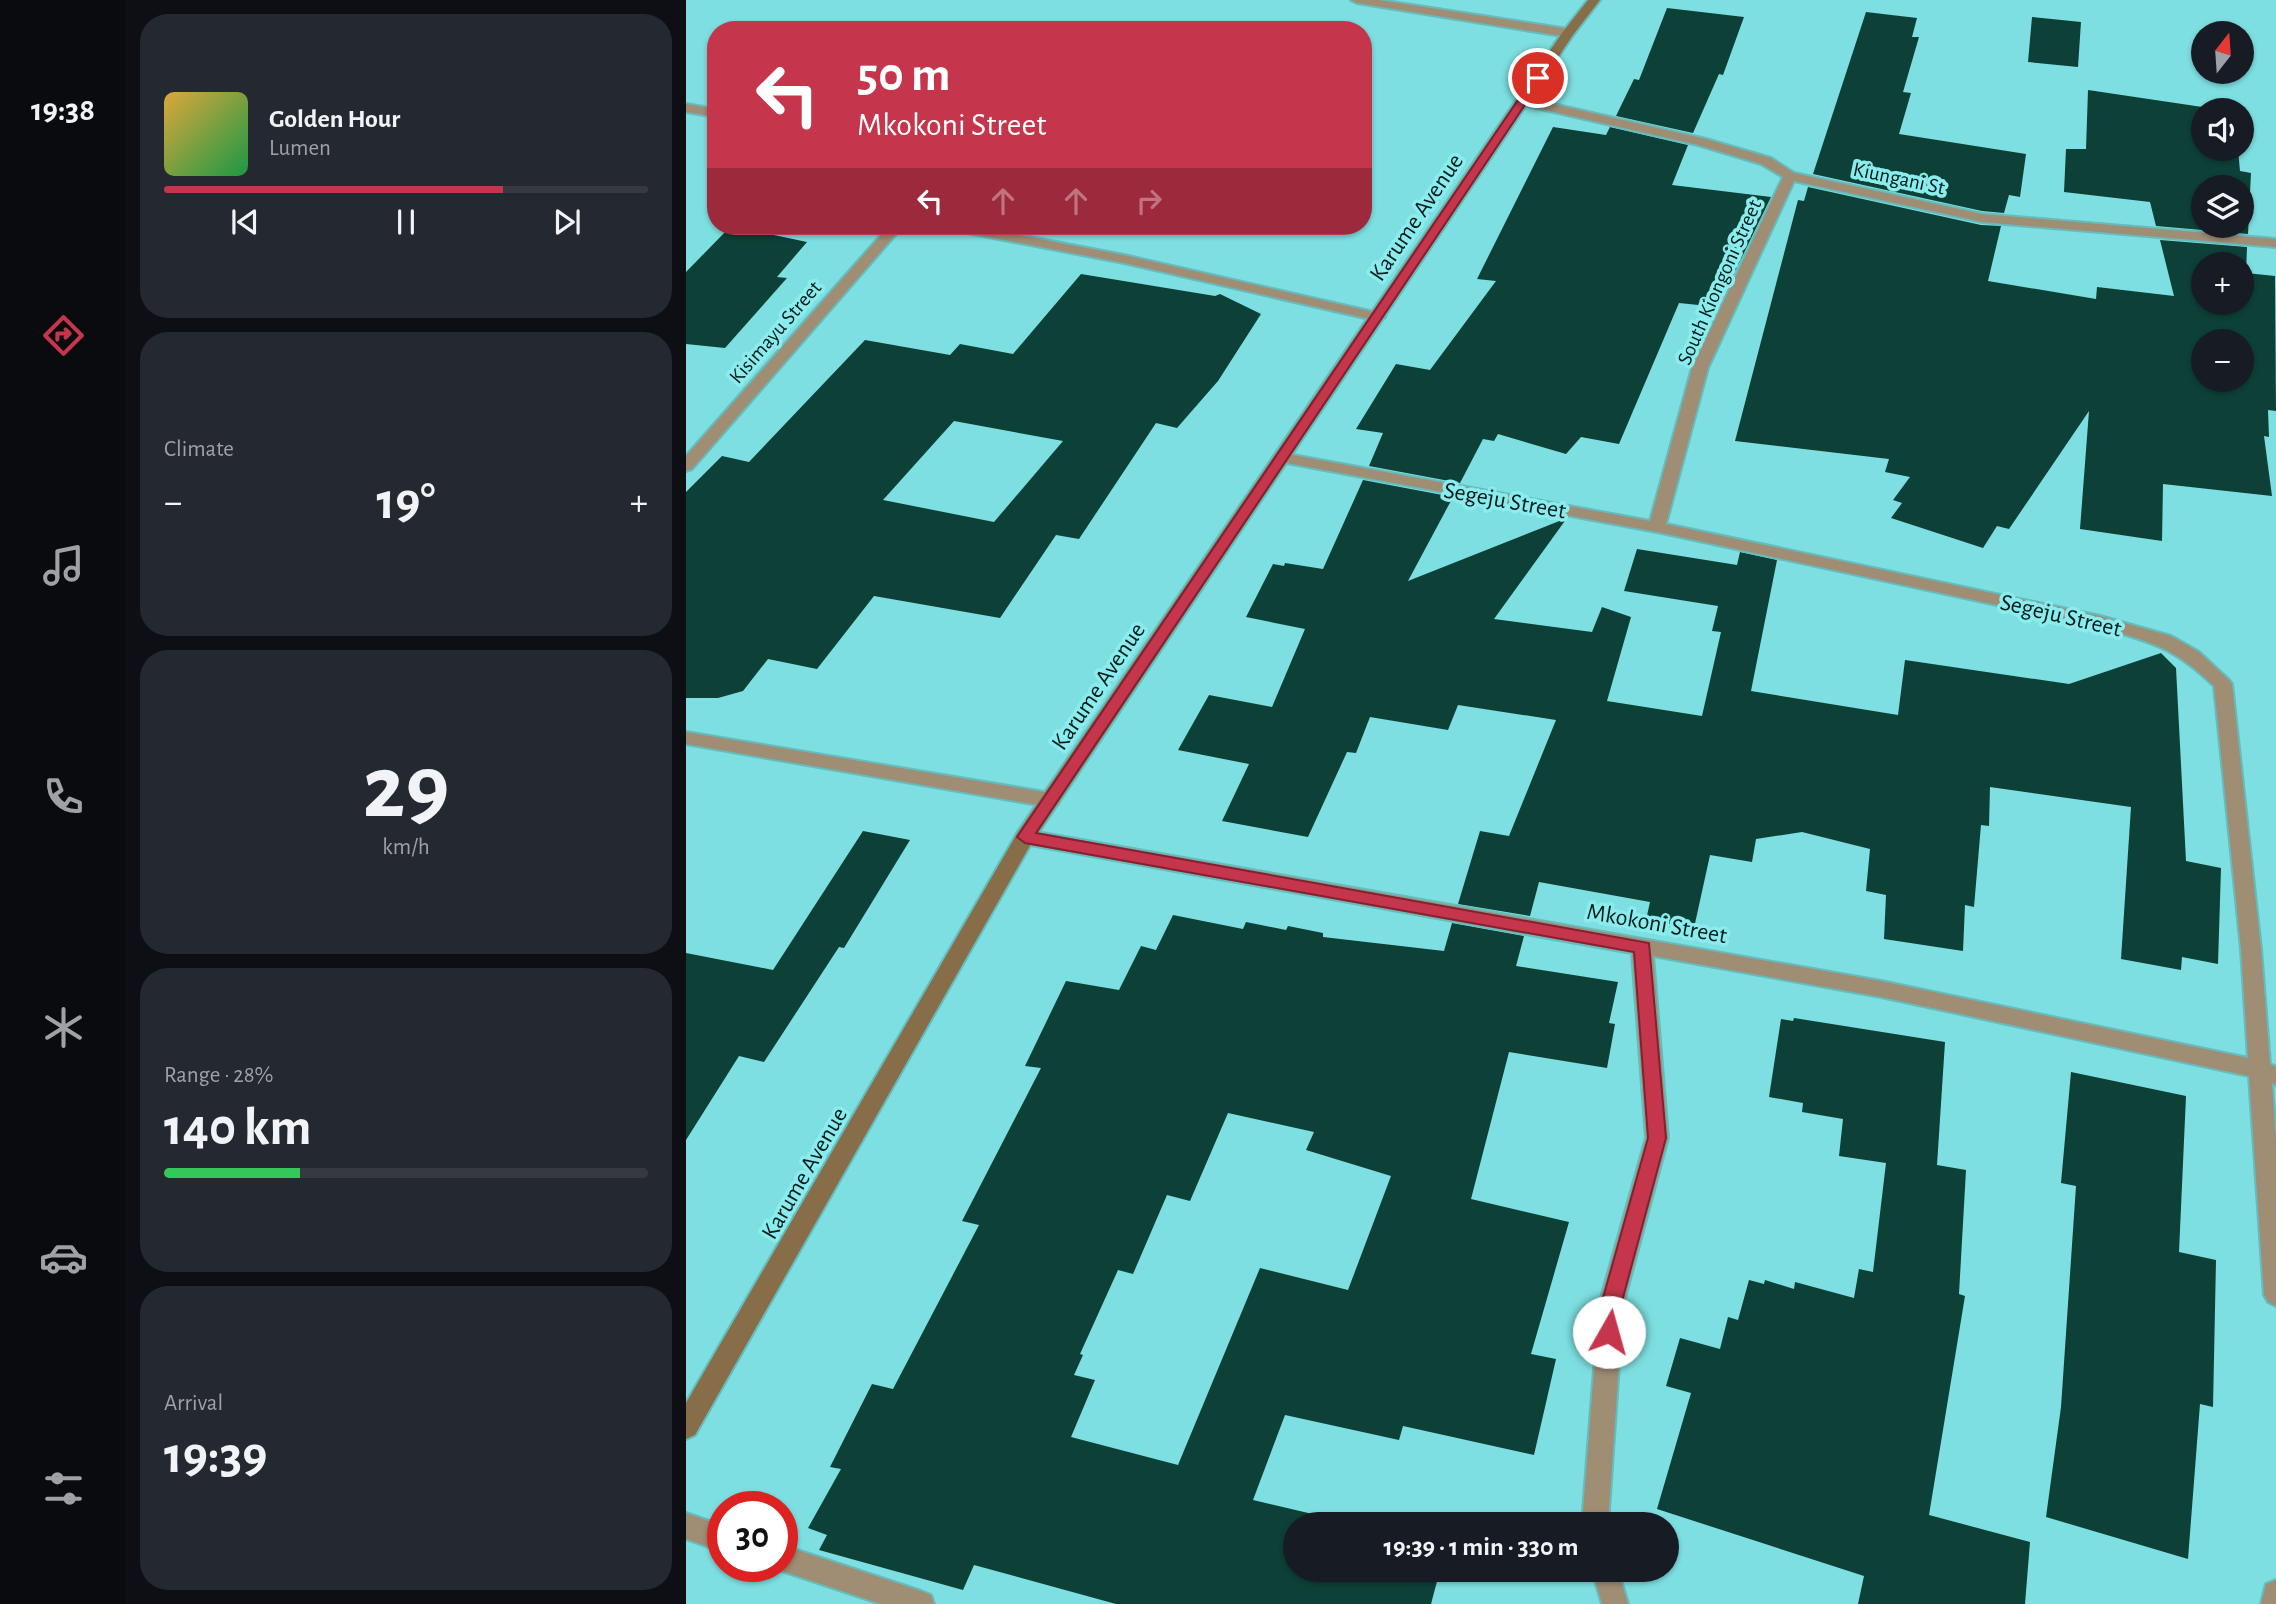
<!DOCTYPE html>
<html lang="en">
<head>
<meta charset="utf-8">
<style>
	:root { --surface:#171b24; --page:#242831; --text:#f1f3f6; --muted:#9ea1a6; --line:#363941; --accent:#c5354b }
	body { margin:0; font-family:"Alegreya Sans",sans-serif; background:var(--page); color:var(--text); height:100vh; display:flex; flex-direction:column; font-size:26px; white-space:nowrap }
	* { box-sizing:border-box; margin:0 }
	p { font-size:23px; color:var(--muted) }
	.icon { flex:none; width:38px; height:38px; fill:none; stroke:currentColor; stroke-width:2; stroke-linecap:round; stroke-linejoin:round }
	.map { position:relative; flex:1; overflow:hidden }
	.sheet { display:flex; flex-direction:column; gap:14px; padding:14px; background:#0d0f14; width:560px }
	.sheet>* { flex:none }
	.top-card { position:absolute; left:21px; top:21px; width:665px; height:214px; border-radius:28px; box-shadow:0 2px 5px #0004; background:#c5354b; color:#fff; overflow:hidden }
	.needle { width:46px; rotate:17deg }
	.fabs { position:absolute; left:1505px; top:21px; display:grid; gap:14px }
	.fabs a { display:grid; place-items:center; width:63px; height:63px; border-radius:50%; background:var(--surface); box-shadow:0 2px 5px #0004; font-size:35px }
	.speed { position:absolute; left:21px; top:1491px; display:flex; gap:14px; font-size:35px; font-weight:700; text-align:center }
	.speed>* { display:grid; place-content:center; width:91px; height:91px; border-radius:50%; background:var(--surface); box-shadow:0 2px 5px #0004; line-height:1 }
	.speed .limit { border:10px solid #d22; background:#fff; color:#111 }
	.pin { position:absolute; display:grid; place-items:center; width:60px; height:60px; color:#fff; margin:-30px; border:4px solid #fff; border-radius:50%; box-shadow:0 2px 7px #0007 }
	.me { position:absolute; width:77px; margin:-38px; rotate:7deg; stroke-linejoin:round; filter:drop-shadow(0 0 5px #0008) }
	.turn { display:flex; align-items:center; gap:24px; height:147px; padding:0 35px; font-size:32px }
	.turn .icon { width:91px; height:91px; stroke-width:2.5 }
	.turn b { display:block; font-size:49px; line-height:60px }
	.lanes { display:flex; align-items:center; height:66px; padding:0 35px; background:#0003; justify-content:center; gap:35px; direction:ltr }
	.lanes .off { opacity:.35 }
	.big { font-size:52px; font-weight:700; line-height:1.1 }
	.sheet .card { flex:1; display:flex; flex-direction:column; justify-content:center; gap:10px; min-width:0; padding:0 24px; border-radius:28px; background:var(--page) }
	.sheet .dial { align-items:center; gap:0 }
	.dial b { font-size:91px; line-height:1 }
	.song { display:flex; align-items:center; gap:21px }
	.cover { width:84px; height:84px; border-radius:10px; background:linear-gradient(135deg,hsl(40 70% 55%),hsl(140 70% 35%)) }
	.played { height:7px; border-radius:4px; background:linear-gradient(90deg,var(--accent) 70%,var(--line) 70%) }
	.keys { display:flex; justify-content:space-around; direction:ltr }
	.heat { display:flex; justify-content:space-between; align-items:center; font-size:38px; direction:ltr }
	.charge { height:10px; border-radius:5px; background:linear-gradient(90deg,#34c759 28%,var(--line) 0) }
	.trip { position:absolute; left:597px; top:1512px; width:396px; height:70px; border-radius:35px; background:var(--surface); box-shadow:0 2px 5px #0004; font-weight:700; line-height:70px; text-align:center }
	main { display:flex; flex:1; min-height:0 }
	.tabs { display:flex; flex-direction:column; width:126px; justify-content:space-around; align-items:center; background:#090b0e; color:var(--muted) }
	.tabs .icon { width:49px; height:49px }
	.tabs .selected { color:var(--accent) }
	.tabs b { font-size:32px; color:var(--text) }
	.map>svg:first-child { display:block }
</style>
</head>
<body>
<main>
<nav class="tabs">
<b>19:38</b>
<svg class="icon selected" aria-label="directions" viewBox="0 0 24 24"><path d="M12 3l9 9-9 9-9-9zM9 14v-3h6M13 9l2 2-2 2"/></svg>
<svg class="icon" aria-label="music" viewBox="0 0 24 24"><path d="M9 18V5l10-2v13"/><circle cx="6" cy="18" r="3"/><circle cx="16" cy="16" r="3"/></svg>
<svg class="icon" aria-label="phone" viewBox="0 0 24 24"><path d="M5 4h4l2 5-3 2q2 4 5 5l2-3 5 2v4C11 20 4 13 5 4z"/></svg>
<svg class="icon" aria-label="climate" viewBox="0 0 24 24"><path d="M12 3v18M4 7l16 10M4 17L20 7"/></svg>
<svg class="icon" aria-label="car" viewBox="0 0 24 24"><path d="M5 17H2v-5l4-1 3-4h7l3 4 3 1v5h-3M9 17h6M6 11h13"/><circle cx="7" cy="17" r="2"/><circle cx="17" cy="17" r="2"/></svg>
<svg class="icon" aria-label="filters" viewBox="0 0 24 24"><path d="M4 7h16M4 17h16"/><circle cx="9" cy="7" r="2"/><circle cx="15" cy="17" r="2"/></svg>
</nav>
<section class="sheet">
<div class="card">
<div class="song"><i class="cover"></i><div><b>Golden Hour</b><p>Lumen</p></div></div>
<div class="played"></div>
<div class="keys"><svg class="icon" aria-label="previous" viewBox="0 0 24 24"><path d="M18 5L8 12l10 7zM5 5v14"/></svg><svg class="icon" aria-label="pause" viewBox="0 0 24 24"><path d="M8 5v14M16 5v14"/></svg><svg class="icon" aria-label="next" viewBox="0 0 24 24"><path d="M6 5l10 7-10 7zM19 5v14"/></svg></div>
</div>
<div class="card"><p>Climate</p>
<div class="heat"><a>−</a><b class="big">19°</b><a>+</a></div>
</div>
<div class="card dial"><b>29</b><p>km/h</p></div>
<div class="card"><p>Range · 28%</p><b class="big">140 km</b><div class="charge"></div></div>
<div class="card"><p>Arrival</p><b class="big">19:39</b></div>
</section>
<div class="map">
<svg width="1590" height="1604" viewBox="0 0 1590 1604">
	<rect width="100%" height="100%" fill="#7ddfe1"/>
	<path fill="#0d4036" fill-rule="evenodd" d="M981,8L1058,17L1037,75L1033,74L1007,133L930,116L948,79L953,80Z
		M1180,12L1231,18L1226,37H1233L1217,92L1225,93L1213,134L1340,154L1334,197L1323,195L1318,213L1296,211L1127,174Z
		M1346,17L1395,22L1392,67L1342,62Z
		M1402,90L1523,108V110H1517V149H1552L1554,171L1565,173L1562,234L1470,226L1464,202L1378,192L1380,149H1400ZM1517,187H1556V226H1517Z
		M867,127L920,135L924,127L1002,145L986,185L1085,197L1032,307L993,303L933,444L895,437L880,454L812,434L808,441L797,439L774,483L683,466L697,433L670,429L710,364L744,370L810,281L791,279Z
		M1122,187L1295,225L1315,226L1302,281L1410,299L1411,287L1488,296L1474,240L1561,247L1560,273L1589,276L1590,411L1582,410L1583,437L1578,436L1586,496L1477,484L1476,541L1394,529L1403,411L1323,529L1311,526L1297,548L1205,518L1216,503L1207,500L1224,477L1199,472L1203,459L1049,441L1112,200L1118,201ZM1517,264H1556V303H1517ZM1517,341H1556V380H1517Z
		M45,226L121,242L91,277L101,278L39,348L0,344V272Z
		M395,274L529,296L534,294L575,314L532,381L491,428L470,423L393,539L370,535L314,618L188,596L131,669L82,659L57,691L32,698H0V492L36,456L63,462L179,340L264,355L274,344L327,354ZM268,421L377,441L308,522L197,500Z
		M677,480L767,497L722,581L881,518L808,619L906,632L916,607L945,617L921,701L1016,716L1035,632L1026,631L1032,606L938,591L951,549L1051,565L1054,552L1091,560L1065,691L1212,715L1219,660L1383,684L1475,653L1490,668L1500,861L1535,868L1532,964L1496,957L1495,970L1435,959L1445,807L1304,787L1303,826L1295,825L1288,907L1279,905L1277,951L1198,939L1200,895L1180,891L1184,849L1116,832L1070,839L1066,862L1024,855L1008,928L960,920L964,902L853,882L844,916L772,904L794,831L823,836L870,720L772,705L762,730L684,717L670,753L661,752L622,837L536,821L563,764L492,750L523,695L586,707L619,629L560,617L587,564L598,566L599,563L637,569Z
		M177,831L224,840L158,948L153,947L78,1062L53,1056L0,1140V953L87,970Z
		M487,915L557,929L560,922L600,930L602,926L637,933V937L758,951L766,923L838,936L830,966L932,982L923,1023L929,1024L921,1068L823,1052L785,1199L883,1222L845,1354L870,1359L848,1455L717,1426L713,1440L599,1415L567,1500L669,1524H609V1570H754L745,1604H430L288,1565L277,1590L133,1550L141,1535L122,1528L155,1469L144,1467L186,1384L207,1389L293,1225L276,1221L355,1068L339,1066L380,981L433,990L455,946L470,950ZM542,1113L628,1132L620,1150L705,1176L662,1290L574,1268L492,1465L385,1437L409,1380L388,1375L397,1355L394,1354L432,1270L447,1274L481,1195L504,1201Z
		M1108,1018L1259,1042L1251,1165L1280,1170L1273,1294L1279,1296L1243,1515L1344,1542L1339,1604H1172L1178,1576L971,1509L1005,1393L980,1386L994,1338L1034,1349L1042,1317L1052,1320L1063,1280L1078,1284L1079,1280L1108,1289L1109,1282L1168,1298L1173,1269L1187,1272L1200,1163L1153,1156L1157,1119L1116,1112L1117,1103L1083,1097L1095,1019L1107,1021Z
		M1385,1072L1500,1096L1493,1252L1530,1260L1527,1407L1514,1404L1502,1559L1360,1517L1375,1407L1390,1186L1375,1183Z"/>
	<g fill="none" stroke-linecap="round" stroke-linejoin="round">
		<g stroke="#66bcbd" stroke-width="4">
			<path id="minor" d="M665,0H693L882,29L888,33L882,37L671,3Z
				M837,97L1020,139L1085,158L1108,173L1296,214L1590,239V247L1296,222L1108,181L1022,368L980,524L1414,616L1485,636L1513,652L1543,680L1546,684L1575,949L1584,1064L1590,1067V1085L1586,1083L1590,1139V1306L1582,1302L1578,1295L1563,1076L1195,997L967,956L982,1138L937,1305L922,1524H896L913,1305L960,1138L946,953L339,844L332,842L329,837L332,832L339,830L1195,981L1562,1058L1555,949L1528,686C1486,646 1467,643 1413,627L971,532L590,461L588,458L590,455L596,453L964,521L1006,368L1097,177L1075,164L1012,145L833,104L831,101Z
				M0,104L30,109V117L0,112Z
				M203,226H217L6,469L0,471V456Z
				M259,226H286L438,255L692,313L699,317L692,321L438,263L266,230Z
				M0,732L364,793L371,795L374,800L371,805L364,807L0,744Z
				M0,1513L37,1526V1552L0,1539Z
				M96,1545L235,1591L245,1595L248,1604H195L96,1571L86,1566H96Z
				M906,1570H932L942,1604H916Z
				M1590,1580V1604H1575L1580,1584Z"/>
		</g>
		<g stroke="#66bcbd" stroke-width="4">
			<path id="secondary" d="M902,0H914L887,35L346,842L9,1435L0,1439V1403L332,832L876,33Z"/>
		</g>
		<use href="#minor" fill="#9f8d74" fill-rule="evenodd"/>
		<use href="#secondary" fill="#886e48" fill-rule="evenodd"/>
	</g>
	<path fill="#c5354b" stroke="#802231" stroke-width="2" d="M852,75L857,78L350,833L963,943L980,1138L935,1305L930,1339L923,1341L916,1339L913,1332L915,1305L962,1138L948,952L339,843L331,837L847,78Z"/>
	<g text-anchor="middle" stroke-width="7" stroke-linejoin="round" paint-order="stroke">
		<g font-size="21" fill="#001b1b" stroke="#8becee">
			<text transform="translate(1213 178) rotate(12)" y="7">Kiungani St</text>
			<text transform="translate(1033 282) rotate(-66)" y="7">South Kiongoni Street</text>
			<text transform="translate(89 332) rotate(-49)" y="7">Kisimayu Street</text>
		</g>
		<g font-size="24" fill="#001b1b" stroke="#8becee">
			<text transform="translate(730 217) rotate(-56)" y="8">Karume Avenue</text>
			<text transform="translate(819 500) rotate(10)" y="8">Segeju Street</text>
			<text transform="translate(1375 615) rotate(13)" y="8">Segeju Street</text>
			<text transform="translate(412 686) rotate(-56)" y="8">Karume Avenue</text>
			<text transform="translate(971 923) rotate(10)" y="8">Mkokoni Street</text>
			<text transform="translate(118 1173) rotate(-60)" y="8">Karume Avenue</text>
		</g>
	</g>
</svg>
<div class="fabs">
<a><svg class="needle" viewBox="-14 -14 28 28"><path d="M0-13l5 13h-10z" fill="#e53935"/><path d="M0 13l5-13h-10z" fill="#9ea1a6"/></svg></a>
<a><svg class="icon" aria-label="sound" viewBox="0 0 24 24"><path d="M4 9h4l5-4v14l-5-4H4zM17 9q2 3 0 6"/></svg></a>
<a><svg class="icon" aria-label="layers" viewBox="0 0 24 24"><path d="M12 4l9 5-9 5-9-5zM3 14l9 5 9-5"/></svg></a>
<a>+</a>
<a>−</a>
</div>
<div class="speed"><div class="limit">30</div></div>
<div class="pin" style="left:852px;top:78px;background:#d93025"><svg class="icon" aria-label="arrive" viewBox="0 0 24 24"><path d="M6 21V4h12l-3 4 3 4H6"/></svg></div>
<svg class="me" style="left:923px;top:1332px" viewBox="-20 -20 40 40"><circle r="19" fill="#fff"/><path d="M0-13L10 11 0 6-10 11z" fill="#c5354b"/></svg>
<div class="trip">19:39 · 1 min · 330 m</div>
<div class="top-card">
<div class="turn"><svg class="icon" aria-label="left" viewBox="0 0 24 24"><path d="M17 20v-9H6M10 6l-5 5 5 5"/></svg><div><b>50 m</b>Mkokoni Street</div></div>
<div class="lanes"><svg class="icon" aria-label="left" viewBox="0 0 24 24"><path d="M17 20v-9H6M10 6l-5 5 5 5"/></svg><svg class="icon off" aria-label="ahead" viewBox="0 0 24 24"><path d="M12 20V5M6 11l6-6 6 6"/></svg><svg class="icon off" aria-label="ahead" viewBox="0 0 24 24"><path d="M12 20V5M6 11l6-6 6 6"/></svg><svg class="icon off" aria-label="right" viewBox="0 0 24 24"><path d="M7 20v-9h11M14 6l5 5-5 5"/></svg></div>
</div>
</div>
</main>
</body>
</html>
